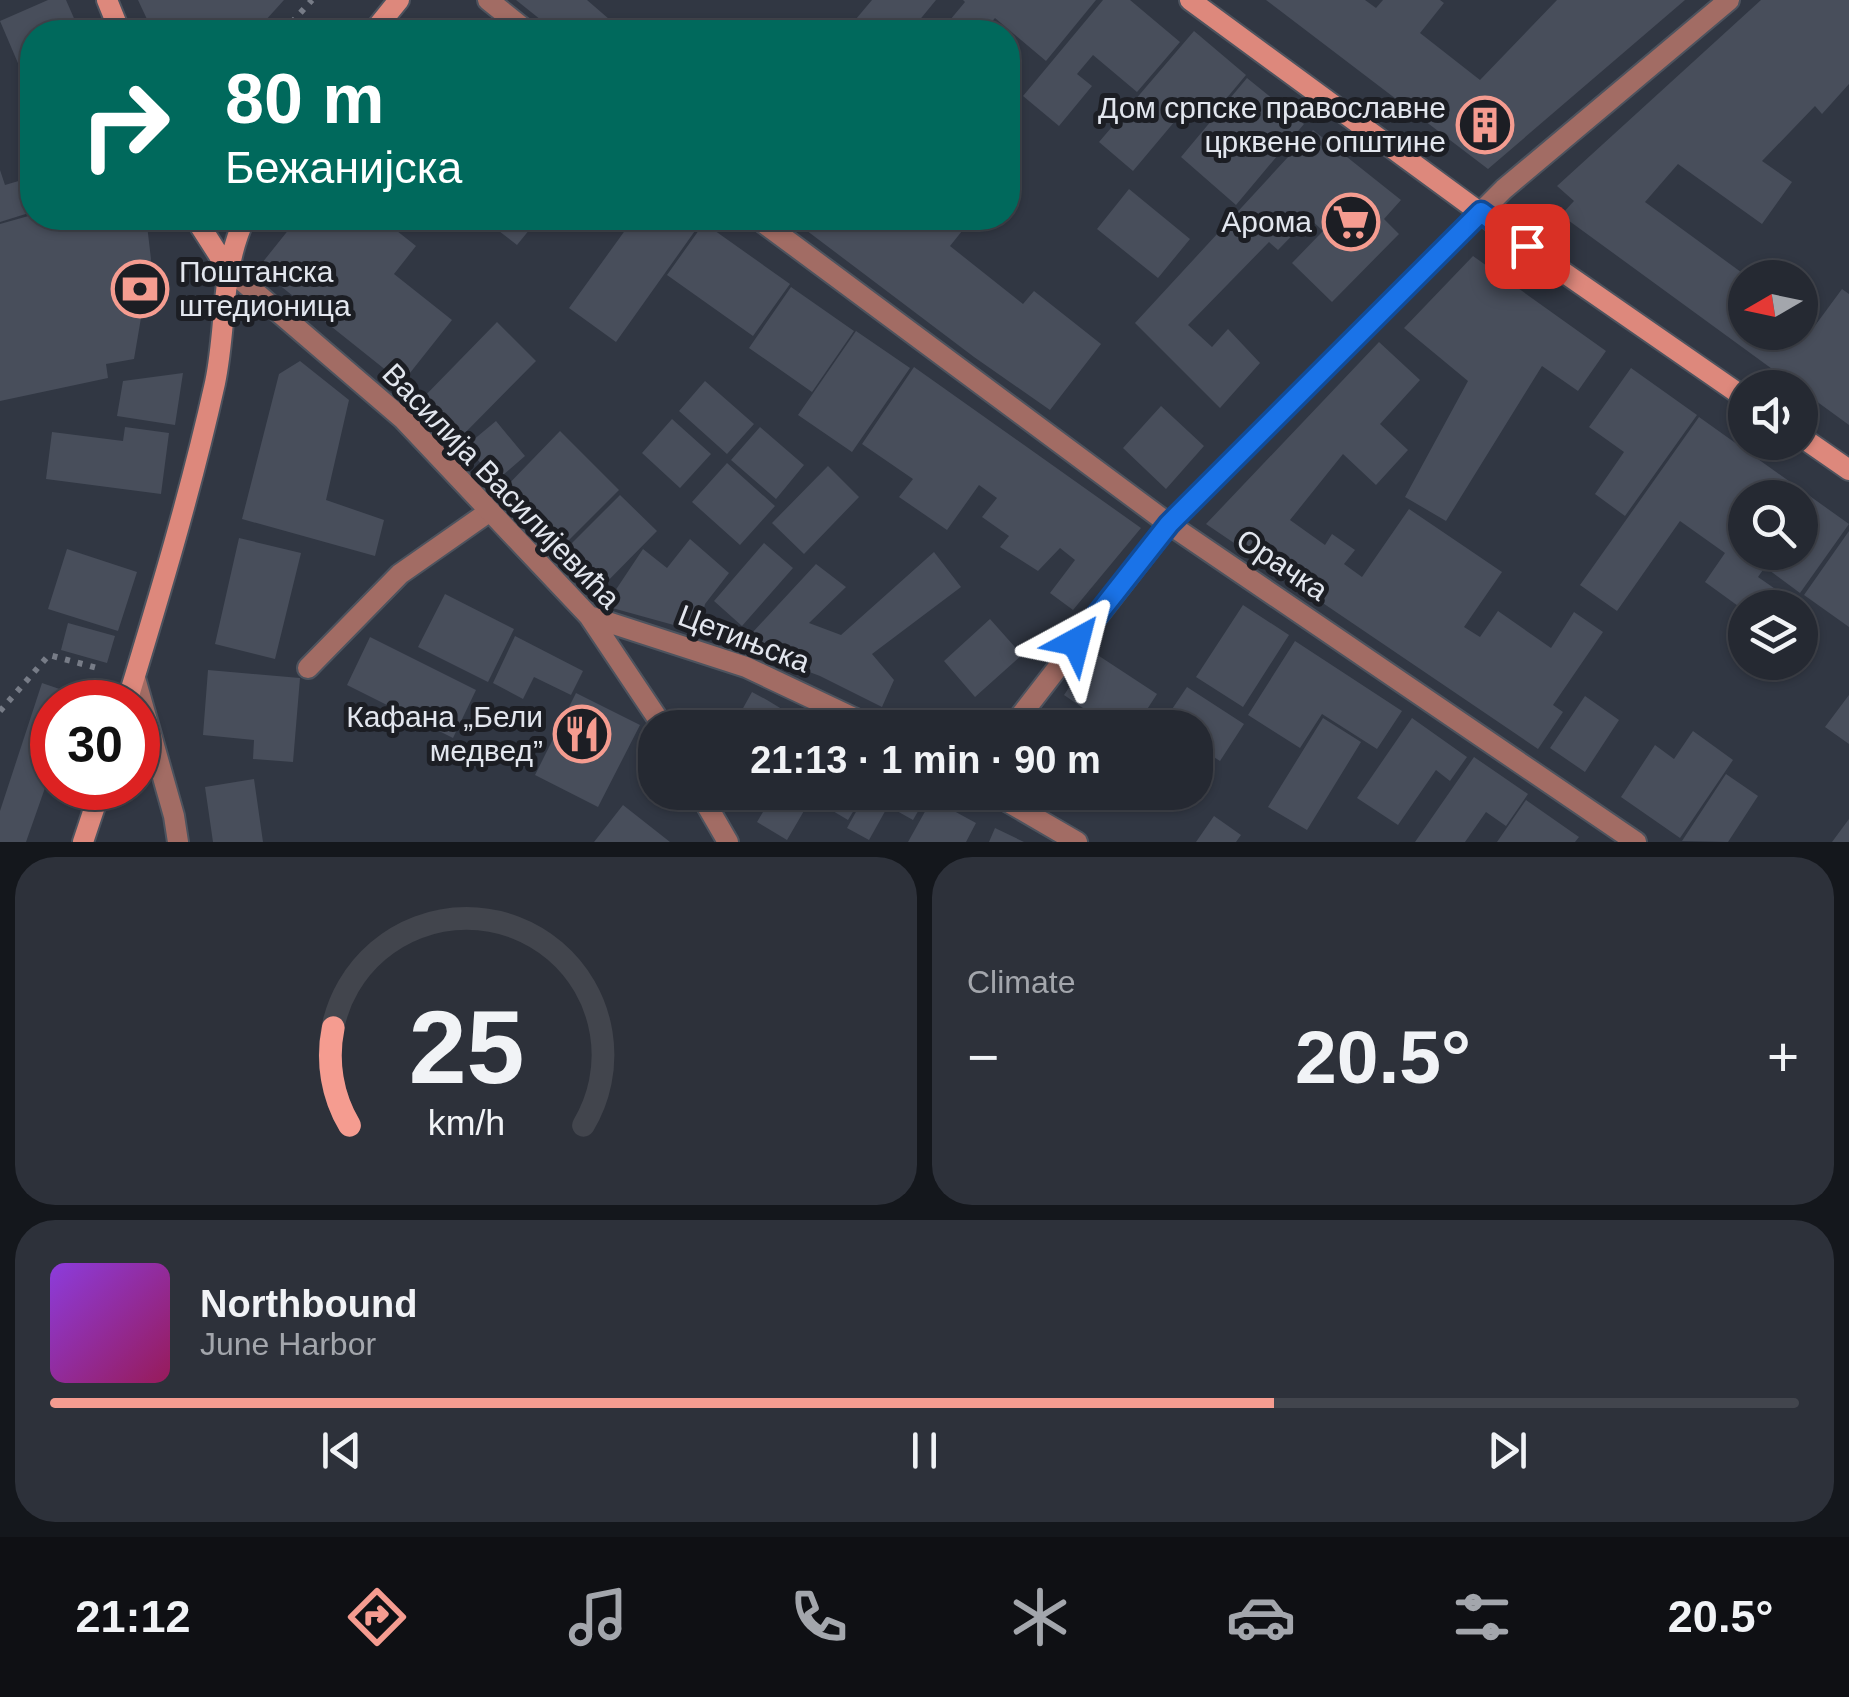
<!DOCTYPE html>
<html lang="en">
<head>
<meta charset="utf-8">
<style>
	:root { --surface:#252932; --page:#2d313a; --text:#f1f3f6; --muted:#a3a6ac; --line:#42454d; --accent:#f59c90 }
	body { margin:0; font-family:Arial,sans-serif; background:var(--page); color:var(--text); height:100vh; display:flex; flex-direction:column; font-size:38px; white-space:nowrap }
	* { box-sizing:border-box; margin:0 }
	p { font-size:32px; color:var(--muted) }
	.icon { flex:none; width:55px; height:55px; fill:none; stroke:currentColor; stroke-width:2; stroke-linecap:round; stroke-linejoin:round }
	.map { position:relative; height:842px; overflow:hidden }
	.side { display:flex; flex-direction:column; gap:15px; padding:15px; background:#14171c; flex:1 }
	.side>* { flex:none }
	.guide { position:absolute; left:20px; top:20px; width:1000px; height:210px; border-radius:40px; box-shadow:0 2px 8px #0004,0 0 0 2px var(--line); background:#00695c; color:#fff; overflow:hidden }
	.needle { width:65px; rotate:261deg }
	.tools { position:absolute; left:1728px; top:260px; display:grid; gap:20px }
	.tools a { display:grid; place-items:center; width:90px; height:90px; border-radius:50%; background:var(--surface); box-shadow:0 2px 8px #0004,0 0 0 2px var(--line); font-size:50px }
	.speed { position:absolute; left:30px; top:680px; display:flex; gap:20px; font-size:50px; font-weight:700; text-align:center }
	.speed>* { display:grid; place-content:center; width:130px; height:130px; border-radius:50%; background:var(--surface); box-shadow:0 2px 8px #0004,0 0 0 2px var(--line); line-height:1 }
	.speed .limit { border:15px solid #d22; background:#fff; color:#111 }
	.pin { position:absolute; display:grid; place-items:center; width:85px; height:85px; color:#fff; margin:-42px; border-radius:20px; box-shadow:0 5px 15px #0006 }
	.me { position:absolute; width:110px; margin:-55px; rotate:38deg; stroke-linejoin:round; filter:drop-shadow(0 0 8px #0008) }
	.turn { display:flex; align-items:center; gap:35px; height:210px; padding:0 40px; font-size:45px }
	.turn .icon { width:130px; height:130px; stroke-width:2.5 }
	.turn b { display:block; font-size:70px; line-height:85px }
	.big { font-size:75px; font-weight:700; line-height:1.1 }
	.side .card { flex:1; display:flex; flex-direction:column; justify-content:center; gap:15px; min-width:0; padding:0 35px; border-radius:40px; background:var(--page) }
	.side .dial { align-items:center; gap:0 }
	.dial svg { height:260px; overflow:visible; fill:none; stroke:var(--line); stroke-width:7; stroke-linecap:round; text-anchor:middle }
	.dial text { fill:var(--text); stroke:none }
	.song { display:flex; align-items:center; gap:30px }
	.cover { width:120px; height:120px; border-radius:15px; background:linear-gradient(135deg,hsl(270 70% 55%),hsl(330 70% 35%)) }
	.played { height:10px; border-radius:5px; background:linear-gradient(90deg,var(--accent) 70%,var(--line) 70%) }
	.keys { display:flex; justify-content:space-around; direction:ltr }
	.heat { display:flex; justify-content:space-between; align-items:center; font-size:55px; direction:ltr }
	.side .tiles { flex:1; display:grid; gap:15px; grid-template-columns:1fr 1fr }
	.card:last-child { grid-column:span 2 }
	.trip { position:absolute; left:638px; top:710px; width:575px; height:100px; border-radius:40px; background:var(--surface); box-shadow:0 2px 8px #0004,0 0 0 2px var(--line); font-weight:700; line-height:100px; text-align:center }
	.menu { display:flex; height:160px; justify-content:space-around; align-items:center; background:#0f1014; color:var(--muted) }
	.menu .icon { width:70px; height:70px }
	.menu .selected { color:var(--accent) }
	.menu b { font-size:45px; color:var(--text) }
	.map>svg:first-child { display:block }
</style>
</head>
<body>
<div class="map">
<svg width="1849" height="842" viewBox="0 0 1849 842">
	<rect width="100%" height="100%" fill="#313743"/>
	<path fill="#484e5b" fill-rule="evenodd" d="M48,0H66L80,32H32V96L0,21Z
		M138,0H284L255,32H153Z
		M516,0H587L624,32H556Z
		M872,0H936L913,28L918,32H845Z
		M963,0H1096L1046,61L995,18L983,32H940L965,2Z
		M1103,0H1130L1180,42L1137,92L1093,55L1077,74L1092,86L1059,126L1023,96Z
		M1266,0H1365L1376,8L1383,0H1440L1444,3L1420,33L1480,80L1557,0H1685L1488,169Z
		M1761,0H1849V84L1822,114L1815,106L1762,161L1792,182L1762,224L1678,164L1645,202L1745,275V332H1800V317L1814,327L1842,289L1849,294V425L1561,215L1574,201L1557,186Z
		M468,23L480,32H443L448,26Z
		M1194,31L1246,75L1210,118L1191,102L1133,171L1099,142Z
		M1247,78L1304,124L1236,205L1181,157Z
		M1313,130L1401,200L1384,219L1399,234L1332,302L1292,263L1323,231L1309,218L1278,250L1269,242L1188,325L1212,347L1228,329L1260,363L1220,408L1135,323Z
		M0,170L5,185L32,177V212L0,222Z
		M1129,189L1190,239L1158,278L1097,229Z
		M32,215V218H137L140,227L147,225L151,259L134,359L106,364L108,378L0,401V224Z
		M298,218H399L392,227L416,246L394,274L452,320L402,383L258,268Z
		M482,218H539L517,245Z
		M634,218H697L702,221L616,342L569,308Z
		M790,218H908L903,226L910,218H965L970,221L950,246L1023,304L1034,291L1101,344L1050,410L974,357Z
		M704,223L790,284L753,336L667,275Z
		M1473,256L1606,351L1578,391L1542,366L1446,521L1405,497L1468,381L1404,328Z
		M791,287L854,331L812,392L749,348Z
		M497,322L536,361L456,442L417,404Z
		M856,331L910,368L852,452L798,415Z
		M1379,342L1420,380L1380,424L1408,450L1376,485L1343,454L1290,520L1325,545L1332,534L1355,550L1344,564L1362,577L1409,509L1502,572L1464,627L1480,637L1498,611L1551,648L1574,612L1603,632L1553,705L1563,712L1538,749L1206,524Z
		M300,361L349,400L326,500L384,520L375,556L242,519L279,374Z
		M914,367L1141,528L1073,610L1050,593L1075,560L1060,548L1038,571L1000,547L1009,536L982,517L997,498L979,485L947,530L899,497L913,479L862,444Z
		M1631,368L1697,415L1625,516L1595,494L1624,452L1589,427Z
		M183,373L175,425L117,416L123,381Z
		M705,381L754,424L727,454L679,411Z
		M1161,406L1204,446L1166,489L1123,448Z
		M1699,417L1849,524L1800,593L1765,567L1758,577L1787,597L1779,608H1745V611L1705,582L1725,553L1680,521L1617,611L1580,585ZM1745,498H1800V552H1745Z
		M672,419L711,454L680,488L642,453Z
		M496,421L525,456L496,481L466,446Z
		M125,427L169,433L161,494L46,479L52,432L123,441Z
		M760,427L804,465L776,499L731,460Z
		M560,431L619,490L554,555L496,497Z
		M727,463L775,506L740,545L692,502Z
		M828,466L859,497L804,554L772,523Z
		M620,495L657,531L594,595L557,558Z
		M1849,531V627L1804,595Z
		M239,538L301,553L275,659L215,644Z
		M690,539L729,573L705,604L699,632L605,606L643,549L667,568Z
		M764,543L793,568L742,626L714,601Z
		M67,549L137,572L118,631L48,609Z
		M934,552L961,587L872,654L894,680L882,707L820,676L740,646L816,564L846,587L809,623L841,635Z
		M445,594L514,629L488,682L418,647Z
		M1243,605L1289,635L1243,707L1196,677Z
		M990,619L1022,655L975,697L944,661Z
		M68,623L115,636L107,663L61,650Z
		M515,636L583,671L571,695L534,677L523,699L493,683Z
		M370,637L476,690L453,738L347,685Z
		M1295,641L1402,711L1377,749L1322,714L1300,748L1248,715Z
		M1093,652L1157,694L1135,728H1112L1064,695Z
		M208,670L300,678L293,762L253,759L254,740L203,735Z
		M42,683L77,695L74,702H52V768L26,842H0V811Z
		M1187,687L1244,724L1220,761L1195,745V728H1168L1162,724Z
		M752,692L767,700L813,728H732Z
		M576,693L640,725L598,807L535,775Z
		M1849,695V744L1825,727Z
		M1585,696L1619,720L1585,772L1550,748Z
		M1323,718L1361,742L1307,830L1268,807Z
		M1412,718L1467,757L1450,781L1436,770L1398,825L1357,798Z
		M1693,731L1733,760L1680,838L1621,797L1655,745L1674,759Z
		M1474,757L1528,794L1506,826L1486,812L1465,842H1415Z
		M1726,774L1758,796L1728,842L1682,841Z
		M254,779L263,842H213L205,787Z
		M775,792H815L787,840L757,822Z
		M821,792H865L848,820L816,801Z
		M867,792H925L928,794L913,820L888,806L869,840L847,828Z
		M932,799L976,823L966,842H908Z
		M1526,800L1579,837L1575,842H1497Z
		M623,805L670,842H594Z
		M1214,816L1241,835L1236,842H1196Z
		M1849,819V842H1832Z
		M995,828L1024,842H989Z"/>
	<g fill="none" stroke-linecap="round" stroke-linejoin="round">
		<g stroke="#4d535e" stroke-width="24">
			<path id="lane" d="M308,668L400,574L490,511"/>
		</g>
		<g stroke="#4d535e" stroke-width="24">
			<path id="street" d="M488,0L528,32
				M757,218L1169,524L1636,842
				M227,268L403,419L589,616L664,728
				M589,616L746,667L875,728
				M135,678L174,816L178,842
				M1011,728L1169,524L1504,189L1729,0
				M699,792L728,842
				M991,792L1077,842"/>
		</g>
		<g stroke="#4d535e" stroke-width="24">
			<path id="secondary" d="M107,0L120,32
				M1190,0L1527,247L1745,398
				M373,32L399,0
				M195,218L227,268
				M1800,436L1849,470
				M127,702C159,597 191,491 215,383C227,326 220,271 245,218
				M83,842L101,788"/>
		</g>
		<path stroke="#777c87" stroke-width="6" stroke-dasharray="5 8" stroke-linecap="butt" d="M283,32L312,0
			M0,711L49,655L101,669"/>
		<use href="#lane" stroke="#a26c64" stroke-width="20"/>
		<use href="#street" stroke="#a26c64" stroke-width="20"/>
		<use href="#secondary" stroke="#dd887c" stroke-width="20"/>
	</g>
	<g fill="none" stroke-linecap="round" stroke-linejoin="round">
		<g stroke="#114b97" stroke-width="25">
			<path id="route" d="M1076,642L1169,524L1481,212L1527,246"/>
		</g>
		<use href="#route" stroke="#1a73e8" stroke-width="18"/>
	</g>
	<defs>
		<g id="building-ring" transform="scale(2.875)"><circle r="9.5" fill="#1c1e24" stroke="#f59c90" stroke-width="1.5"/><path d="M-4-6H4V6H1V3H-1V6H-4ZM-2.5-4.3h1.7v1.8h-1.7ZM.8-4.3h1.7v1.8H.8ZM-2.5-1h1.7V.8h-1.7ZM.8-1h1.7V.8H.8Z" fill="#f59c90"/></g>
		<g id="supermarket-ring" transform="scale(2.875)"><circle r="9.5" fill="#1c1e24" stroke="#f59c90" stroke-width="1.5"/><path d="M-6-5.5h2.5l.6 2H6L4.5 2H-2.5L-4.4-4H-6ZM-1.5 3.2a1.3 1.3 0 1 0 .1 0ZM3 3.2a1.3 1.3 0 1 0 .1 0Z" fill="#f59c90"/></g>
		<g id="bank-ring" transform="scale(2.875)"><circle r="9.5" fill="#1c1e24" stroke="#f59c90" stroke-width="1.5"/><path d="M-6-4H6V4H-6ZM0-2.3a2.3 2.3 0 1 0 0 4.6a2.3 2.3 0 1 0 0-4.6Z" fill="#f59c90"/></g>
		<g id="restaurant-ring" transform="scale(2.875)"><circle r="9.5" fill="#1c1e24" stroke="#f59c90" stroke-width="1.5"/><path d="M-5-6h1v4h1v-4h1v4h1v-4h1v5L-1.5 .5V6h-2V.5L-5-1ZM5-6V6H3V1.5H1.5Q1.5-4 5-6Z" fill="#f59c90"/></g>
	</defs>
	<g fill-rule="evenodd">
		<use href="#building-ring" x="1485" y="125"/>
		<use href="#supermarket-ring" x="1351" y="222"/>
		<use href="#bank-ring" x="140" y="289"/>
		<use href="#restaurant-ring" x="582" y="734"/>
	</g>
	<g text-anchor="middle" stroke-width="10" stroke-linejoin="round" paint-order="stroke">
		<g font-size="30" fill="#e2e6ee" stroke="#1c1e24" text-anchor="end">
			<text x="1446" y="118">Дом српске православне<tspan x="1446" dy="34">црквене општине</tspan></text>
			<text x="1312" y="232">Арома</text>
			<text x="179" y="282" text-anchor="start">Поштанска<tspan x="179" dy="34">штедионица</tspan></text>
			<text x="543" y="727">Кафана „Бели<tspan x="543" dy="34">медвед”</tspan></text>
		</g>
		<g font-size="30" fill="#e2e6ee" stroke="#1c1e24">
			<text transform="translate(501 486) rotate(46)" y="10">Василија Василијевића</text>
			<text transform="translate(1282 565) rotate(34)" y="10">Орачка</text>
			<text transform="translate(744 639) rotate(21)" y="10">Цетињска</text>
		</g>
	</g>
</svg>
<div class="tools">
<a><svg class="needle" viewBox="-14 -14 28 28"><path d="M0-13l5 13h-10z" fill="#e53935"/><path d="M0 13l5-13h-10z" fill="#a3a6ac"/></svg></a>
<a><svg class="icon" aria-label="sound" viewBox="0 0 24 24"><path d="M4 9h4l5-4v14l-5-4H4zM17 9q2 3 0 6"/></svg></a>
<a><svg class="icon" aria-label="search" viewBox="0 0 24 24"><circle cx="10" cy="10" r="6"/><path d="M15 15l6 6"/></svg></a>
<a><svg class="icon" aria-label="layers" viewBox="0 0 24 24"><path d="M12 4l9 5-9 5-9-5zM3 14l9 5 9-5"/></svg></a>
</div>
<div class="speed"><div class="limit">30</div></div>
<div class="pin" style="left:1527px;top:246px;background:#d93025"><svg class="icon" aria-label="arrive" viewBox="0 0 24 24"><path d="M6 21V4h12l-3 4 3 4H6"/></svg></div>
<svg class="me" style="left:1076px;top:642px" viewBox="-20 -20 40 40"><path d="M0-17L14 15 0 8-14 15z" fill="#1a73e8" stroke="#fff" stroke-width="4"/></svg>
<div class="trip">21:13 · 1 min · 90 m</div>
<div class="guide">
<div class="turn"><svg class="icon" aria-label="right" viewBox="0 0 24 24"><path d="M7 20v-9h11M14 6l5 5-5 5"/></svg><div><b>80 m</b>Бежанијска</div></div>
</div>
</div>
<section class="side">
<div class="tiles">
<div class="card dial"><svg viewBox="0 0 100 80">
<path d="M14 69A42 42 0 1 1 86 69"/>
<path d="M14 69A42 42 0 0 1 9 39" stroke="#f59c90"/>
<text x="50" y="56" font-size="32" font-weight="700">25</text>
<text x="50" y="72" font-size="11">km/h</text>
</svg></div>
<div class="card"><p>Climate</p>
<div class="heat"><a>−</a><b class="big">20.5°</b><a>+</a></div>
</div>
<div class="card">
<div class="song"><i class="cover"></i><div><b>Northbound</b><p>June Harbor</p></div></div>
<div class="played"></div>
<div class="keys"><svg class="icon" aria-label="previous" viewBox="0 0 24 24"><path d="M18 5L8 12l10 7zM5 5v14"/></svg><svg class="icon" aria-label="pause" viewBox="0 0 24 24"><path d="M8 5v14M16 5v14"/></svg><svg class="icon" aria-label="next" viewBox="0 0 24 24"><path d="M6 5l10 7-10 7zM19 5v14"/></svg></div>
</div>
</div>
</section>
<nav class="menu">
<b>21:12</b>
<svg class="icon selected" aria-label="directions" viewBox="0 0 24 24"><path d="M12 3l9 9-9 9-9-9zM9 14v-3h6M13 9l2 2-2 2"/></svg>
<svg class="icon" aria-label="music" viewBox="0 0 24 24"><path d="M9 18V5l10-2v13"/><circle cx="6" cy="18" r="3"/><circle cx="16" cy="16" r="3"/></svg>
<svg class="icon" aria-label="phone" viewBox="0 0 24 24"><path d="M5 4h4l2 5-3 2q2 4 5 5l2-3 5 2v4C11 20 4 13 5 4z"/></svg>
<svg class="icon" aria-label="climate" viewBox="0 0 24 24"><path d="M12 3v18M4 7l16 10M4 17L20 7"/></svg>
<svg class="icon" aria-label="car" viewBox="0 0 24 24"><path d="M5 17H2v-5l4-1 3-4h7l3 4 3 1v5h-3M9 17h6M6 11h13"/><circle cx="7" cy="17" r="2"/><circle cx="17" cy="17" r="2"/></svg>
<svg class="icon" aria-label="filters" viewBox="0 0 24 24"><path d="M4 7h16M4 17h16"/><circle cx="9" cy="7" r="2"/><circle cx="15" cy="17" r="2"/></svg>
<b>20.5°</b>
</nav>
</body>
</html>
